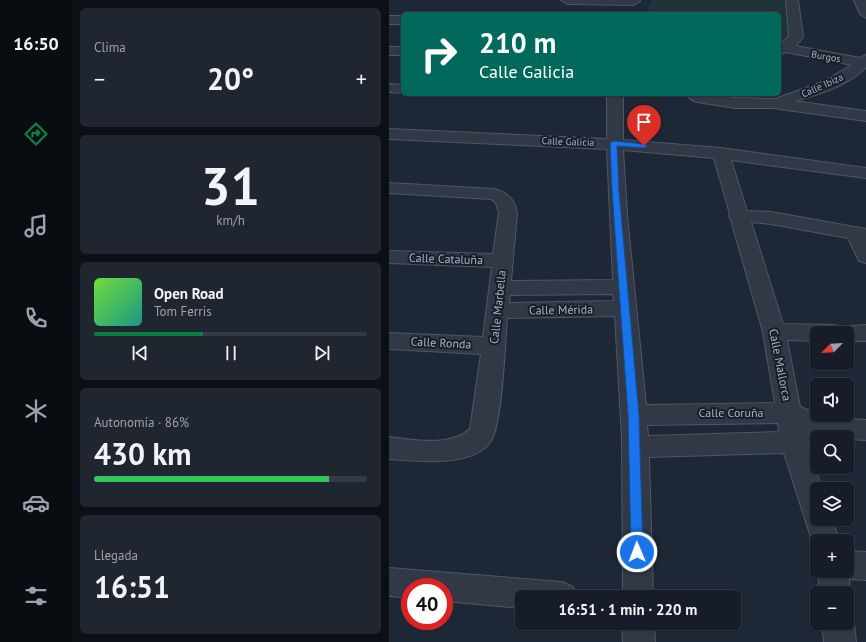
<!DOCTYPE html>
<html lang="es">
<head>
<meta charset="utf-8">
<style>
	:root { --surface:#161d28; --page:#1f2630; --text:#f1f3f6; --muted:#9ea2a8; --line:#353b45; --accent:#0b8043 }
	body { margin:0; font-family:"PT Sans",sans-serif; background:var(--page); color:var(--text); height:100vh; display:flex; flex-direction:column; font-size:15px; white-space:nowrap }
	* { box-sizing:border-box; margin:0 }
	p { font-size:13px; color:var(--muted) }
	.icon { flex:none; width:22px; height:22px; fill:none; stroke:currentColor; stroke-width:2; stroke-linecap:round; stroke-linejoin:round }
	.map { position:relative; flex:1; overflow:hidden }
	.drawer { display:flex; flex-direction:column; gap:8px; padding:8px; background:#0c1016; width:317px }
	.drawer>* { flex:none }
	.top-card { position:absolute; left:12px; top:12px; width:380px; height:84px; border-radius:6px; box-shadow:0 1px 3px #0004,0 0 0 1px var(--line); background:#00695c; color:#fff; overflow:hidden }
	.needle { width:26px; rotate:246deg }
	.tools { position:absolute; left:421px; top:326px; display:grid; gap:8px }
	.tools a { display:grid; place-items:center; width:44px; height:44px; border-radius:6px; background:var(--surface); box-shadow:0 1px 3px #0004,0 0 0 1px var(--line); font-size:20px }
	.speed { position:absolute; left:12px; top:578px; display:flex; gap:8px; font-size:20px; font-weight:700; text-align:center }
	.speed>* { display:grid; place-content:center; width:52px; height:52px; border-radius:50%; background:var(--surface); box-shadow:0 1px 3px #0004,0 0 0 1px var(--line); line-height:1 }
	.speed .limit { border:6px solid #d22; background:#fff; color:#111 }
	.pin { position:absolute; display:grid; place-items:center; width:34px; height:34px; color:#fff; margin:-41px -17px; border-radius:50% 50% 50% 0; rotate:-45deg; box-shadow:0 0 4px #0007 }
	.pin .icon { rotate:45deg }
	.me { position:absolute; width:44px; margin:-22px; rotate:359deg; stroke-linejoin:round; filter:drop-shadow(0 0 3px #0008) }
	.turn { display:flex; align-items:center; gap:14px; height:84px; padding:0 12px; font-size:18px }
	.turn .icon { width:52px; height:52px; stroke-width:2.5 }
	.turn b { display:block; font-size:28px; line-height:34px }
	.big { font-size:30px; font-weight:600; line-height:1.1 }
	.drawer .tile { flex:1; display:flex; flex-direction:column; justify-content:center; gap:6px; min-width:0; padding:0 14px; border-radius:6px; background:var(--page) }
	.drawer .dial { align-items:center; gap:0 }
	.dial b { font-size:52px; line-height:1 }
	.song { display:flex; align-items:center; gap:12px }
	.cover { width:48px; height:48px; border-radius:6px; background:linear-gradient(135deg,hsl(100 70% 55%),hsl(170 70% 35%)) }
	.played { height:4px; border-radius:2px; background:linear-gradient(90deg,var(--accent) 40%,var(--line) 40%) }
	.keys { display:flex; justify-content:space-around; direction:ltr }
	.heat { display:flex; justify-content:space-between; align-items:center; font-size:22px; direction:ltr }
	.charge { height:6px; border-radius:3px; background:linear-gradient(90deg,#34c759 86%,var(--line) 0) }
	.trip { position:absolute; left:126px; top:590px; width:226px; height:40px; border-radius:6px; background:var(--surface); box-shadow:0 1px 3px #0004,0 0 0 1px var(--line); font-weight:600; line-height:40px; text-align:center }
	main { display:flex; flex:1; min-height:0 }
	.tab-bar { display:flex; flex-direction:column; width:72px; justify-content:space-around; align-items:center; background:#090c10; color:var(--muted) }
	.tab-bar .icon { width:28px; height:28px }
	.tab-bar .selected { color:var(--accent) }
	.tab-bar b { font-size:18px; color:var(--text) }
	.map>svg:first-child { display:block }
</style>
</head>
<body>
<main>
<nav class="tab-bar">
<b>16:50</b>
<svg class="icon selected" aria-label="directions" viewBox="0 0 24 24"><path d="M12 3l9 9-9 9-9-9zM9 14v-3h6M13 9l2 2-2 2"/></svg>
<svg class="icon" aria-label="music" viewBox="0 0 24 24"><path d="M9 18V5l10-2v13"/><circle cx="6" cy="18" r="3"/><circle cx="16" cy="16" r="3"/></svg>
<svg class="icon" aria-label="phone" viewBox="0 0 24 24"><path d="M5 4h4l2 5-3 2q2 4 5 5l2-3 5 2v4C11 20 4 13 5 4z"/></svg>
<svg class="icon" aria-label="climate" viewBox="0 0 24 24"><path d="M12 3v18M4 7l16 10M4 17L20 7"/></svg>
<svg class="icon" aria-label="car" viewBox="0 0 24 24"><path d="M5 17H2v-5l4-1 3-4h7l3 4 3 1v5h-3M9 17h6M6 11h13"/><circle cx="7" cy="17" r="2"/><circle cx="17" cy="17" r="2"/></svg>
<svg class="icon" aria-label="filters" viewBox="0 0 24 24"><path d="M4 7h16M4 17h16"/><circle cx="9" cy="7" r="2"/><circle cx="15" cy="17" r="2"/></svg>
</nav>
<section class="drawer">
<div class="tile"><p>Clima</p>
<div class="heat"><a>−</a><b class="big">20°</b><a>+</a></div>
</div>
<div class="tile dial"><b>31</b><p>km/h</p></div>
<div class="tile">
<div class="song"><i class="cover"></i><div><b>Open Road</b><p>Tom Ferris</p></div></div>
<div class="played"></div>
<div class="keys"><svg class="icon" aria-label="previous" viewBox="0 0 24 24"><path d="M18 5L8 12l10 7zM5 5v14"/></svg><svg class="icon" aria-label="pause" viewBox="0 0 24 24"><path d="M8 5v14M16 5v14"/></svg><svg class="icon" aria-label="next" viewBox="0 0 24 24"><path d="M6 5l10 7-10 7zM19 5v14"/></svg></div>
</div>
<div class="tile"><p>Autonomía · 86%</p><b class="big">430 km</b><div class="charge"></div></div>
<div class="tile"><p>Llegada</p><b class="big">16:51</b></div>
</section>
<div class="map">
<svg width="477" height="642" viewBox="0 0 477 642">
	<rect width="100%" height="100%" fill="#1e2736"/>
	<path fill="#203337" d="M264,0H397L404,38L390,49V14H259L260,4Z"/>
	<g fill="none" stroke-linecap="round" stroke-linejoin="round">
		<g stroke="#4f5665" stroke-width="2">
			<path id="minor" d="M172,0H250L251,1L245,5L178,4Z
				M397,0H409L414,37L407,46L471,58L477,55V67C459,86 429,95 405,101L477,111V121L384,108H347L308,102L303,100L300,97L303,94H318L347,98L386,99L433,82L463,65L397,52L390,55V45L400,37Z
				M465,0H477V18L471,14Z
				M0,16H14V24H0Z
				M0,47H14V55H0Z
				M0,84L14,85V93L0,92Z
				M218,94H234V140L332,148L477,168V178L342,160L358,211L382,212L477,229V263L470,261L459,238L382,224L362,222L394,324L444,325C454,328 466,325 477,325V341H458V333H428V341L398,340L411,407L438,418L477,420V440L458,439V437L430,436L426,443L419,447L433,489H428V519H443L450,541H428V551L426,550L395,453L260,457L264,597H234L233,438L226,316L118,318C116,343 113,424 102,441C84,468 27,461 0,459V437C25,440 61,447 81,429L92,354L0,349V333L94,337L103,267L0,263V251L104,254L110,213L107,203L102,199L0,193V183L105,189C118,192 126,199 128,213L122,281L224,280L218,149L0,139V129L218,139ZM234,150L325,158L341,214L340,216L342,220L374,332L386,403L257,405L238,215ZM224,294L225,301L120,303L121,295ZM389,423L390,432L259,436L258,425Z
				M458,551L477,552V580L460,579L461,593L458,600V593H431L429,571H458Z
				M0,568L173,582L184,587L188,597H133V608L55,601V587H21V598L0,596Z
				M458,611L465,623L467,642H435L433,623H458Z
				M233,623H265L266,642H234Z"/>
		</g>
		<use href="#minor" fill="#313946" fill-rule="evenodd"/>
	</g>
	<path fill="#1a73e8" stroke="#114b97" d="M225,141L255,144L259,146L255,148L228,146L230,191L250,415L254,552L252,556L248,557L244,556L242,552L239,415L223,191L221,143Z"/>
	<g text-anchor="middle" stroke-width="4" stroke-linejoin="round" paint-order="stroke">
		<g font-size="10" fill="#abb3c4" stroke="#171e2a">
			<text transform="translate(437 56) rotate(10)" y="4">Burgos</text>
			<text transform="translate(433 85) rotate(-24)" y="4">Calle Ibiza</text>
			<text transform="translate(179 141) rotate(2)" y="4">Calle Galicia</text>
		</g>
		<g font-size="12" fill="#abb3c4" stroke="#171e2a">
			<text transform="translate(57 259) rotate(2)" y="4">Calle Cataluña</text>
			<text transform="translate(109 307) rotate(-84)" y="4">Calle Marbella</text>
			<text transform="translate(172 310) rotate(-1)" y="4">Calle Mérida</text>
			<text transform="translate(52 343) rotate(3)" y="4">Calle Ronda</text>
			<text transform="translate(391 365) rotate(79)" y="4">Calle Mallorca</text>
			<text x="342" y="417">Calle Coruña</text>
		</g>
	</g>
</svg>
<div class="tools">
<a><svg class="needle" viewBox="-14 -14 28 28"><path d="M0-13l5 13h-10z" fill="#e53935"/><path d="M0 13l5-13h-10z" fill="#9ea2a8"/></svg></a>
<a><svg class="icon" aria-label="sound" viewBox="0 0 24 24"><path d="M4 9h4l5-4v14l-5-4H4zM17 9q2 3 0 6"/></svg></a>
<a><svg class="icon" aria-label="search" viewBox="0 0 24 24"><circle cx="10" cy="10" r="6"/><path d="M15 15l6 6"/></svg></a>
<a><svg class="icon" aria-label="layers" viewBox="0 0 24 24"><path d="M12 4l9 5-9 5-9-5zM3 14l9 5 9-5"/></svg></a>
<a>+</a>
<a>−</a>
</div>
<div class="speed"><div class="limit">40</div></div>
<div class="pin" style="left:255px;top:146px;background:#d93025"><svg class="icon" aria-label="arrive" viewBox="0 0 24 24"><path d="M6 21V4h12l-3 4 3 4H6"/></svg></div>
<svg class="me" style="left:248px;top:552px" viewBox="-20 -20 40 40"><circle r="17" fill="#1a73e8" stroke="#fff" stroke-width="3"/><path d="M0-11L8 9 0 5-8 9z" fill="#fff"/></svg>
<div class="trip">16:51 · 1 min · 220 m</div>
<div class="top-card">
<div class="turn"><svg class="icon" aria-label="right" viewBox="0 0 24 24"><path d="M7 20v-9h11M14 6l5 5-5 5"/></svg><div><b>210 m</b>Calle Galicia</div></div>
</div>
</div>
</main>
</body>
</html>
